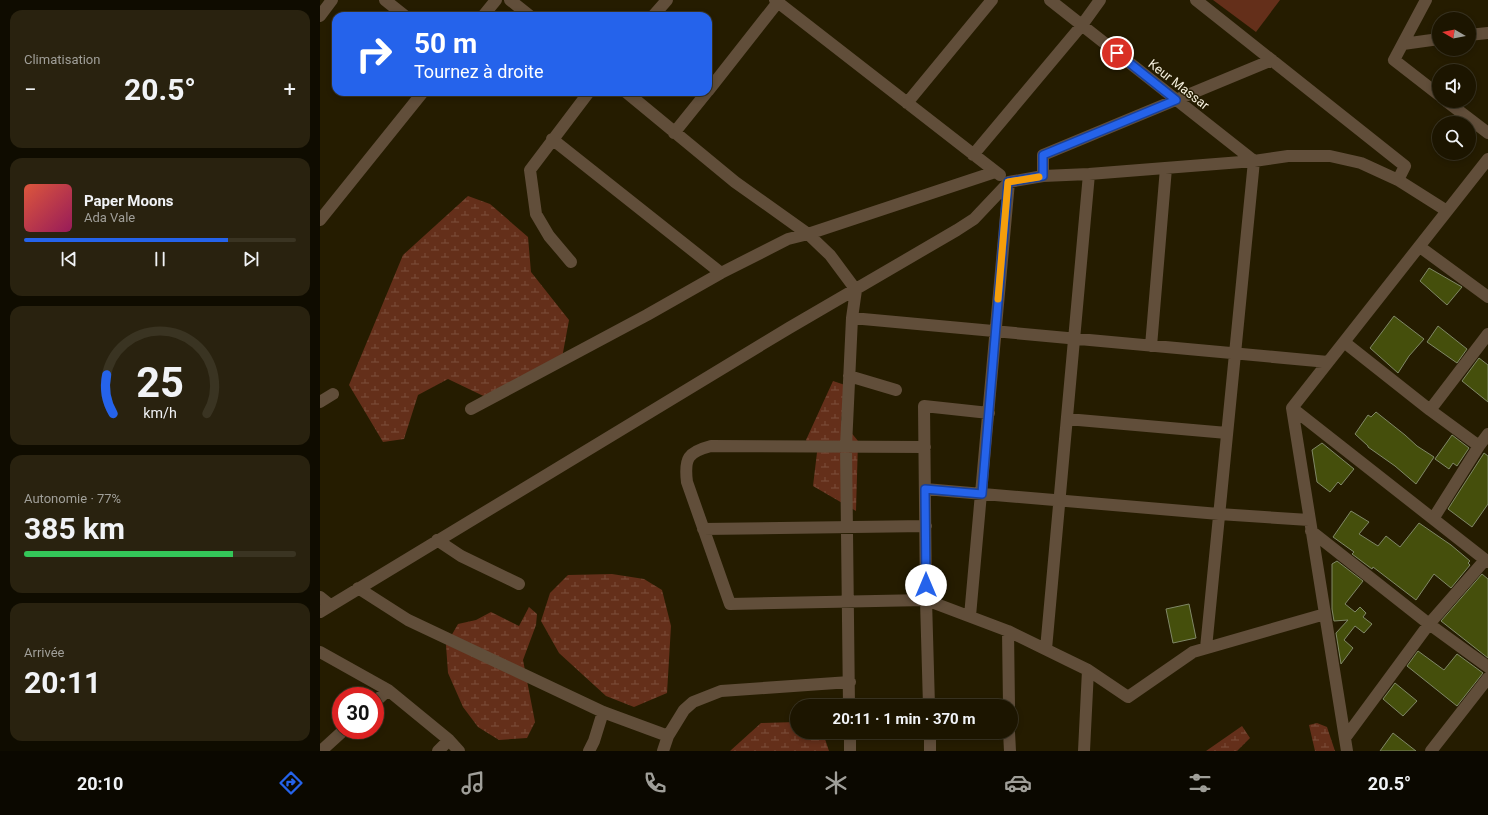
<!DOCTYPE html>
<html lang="fr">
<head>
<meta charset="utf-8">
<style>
	:root { --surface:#1c1500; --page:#29220f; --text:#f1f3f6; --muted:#a09f99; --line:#3a3422; --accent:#2563eb }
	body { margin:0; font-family:Roboto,sans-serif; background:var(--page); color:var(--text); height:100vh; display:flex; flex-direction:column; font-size:15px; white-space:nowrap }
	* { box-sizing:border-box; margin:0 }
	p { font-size:13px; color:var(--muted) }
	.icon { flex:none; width:22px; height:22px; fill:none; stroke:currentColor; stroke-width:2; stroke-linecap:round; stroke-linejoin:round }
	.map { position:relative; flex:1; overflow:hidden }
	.sheet { display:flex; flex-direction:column; gap:10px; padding:10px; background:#0f0c00; width:320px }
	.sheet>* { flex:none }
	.top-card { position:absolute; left:12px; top:12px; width:380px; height:84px; border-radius:12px; box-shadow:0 2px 6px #0003,0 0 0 1px var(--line); background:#2563eb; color:#fff; overflow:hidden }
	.needle { width:26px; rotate:279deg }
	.tools { position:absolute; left:1112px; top:12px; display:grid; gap:8px }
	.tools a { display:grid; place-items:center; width:44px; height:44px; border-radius:50%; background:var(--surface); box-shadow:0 2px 6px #0003,0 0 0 1px var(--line); font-size:20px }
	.speed { position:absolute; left:12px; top:687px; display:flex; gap:8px; font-size:20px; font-weight:700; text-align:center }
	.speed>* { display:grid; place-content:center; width:52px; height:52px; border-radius:50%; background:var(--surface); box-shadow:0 2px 6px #0003,0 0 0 1px var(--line); line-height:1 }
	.speed .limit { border:6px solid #d22; background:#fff; color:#111 }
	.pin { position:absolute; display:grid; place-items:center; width:34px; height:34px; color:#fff; margin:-17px; border:2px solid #fff; border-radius:50%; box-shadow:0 1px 4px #0007 }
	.me { position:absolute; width:44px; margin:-22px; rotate:0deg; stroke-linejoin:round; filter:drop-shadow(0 0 3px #0008) }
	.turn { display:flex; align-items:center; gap:14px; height:84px; padding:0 16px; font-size:18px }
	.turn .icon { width:52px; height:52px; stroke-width:2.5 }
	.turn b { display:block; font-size:28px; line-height:34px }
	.big { font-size:30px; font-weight:700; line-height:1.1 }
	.sheet .tile { flex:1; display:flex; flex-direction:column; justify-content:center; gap:6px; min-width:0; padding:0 14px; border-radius:12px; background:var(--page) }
	.sheet .dial { align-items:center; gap:0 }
	.dial svg { height:104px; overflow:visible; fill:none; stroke:var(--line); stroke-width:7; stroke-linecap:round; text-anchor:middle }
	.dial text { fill:var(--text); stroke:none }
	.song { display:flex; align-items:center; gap:12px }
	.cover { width:48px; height:48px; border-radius:6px; background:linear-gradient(135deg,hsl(10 70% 55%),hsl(330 70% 35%)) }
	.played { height:4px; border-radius:2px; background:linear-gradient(90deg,var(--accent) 75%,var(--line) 75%) }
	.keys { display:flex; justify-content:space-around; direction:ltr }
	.heat { display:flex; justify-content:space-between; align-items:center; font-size:22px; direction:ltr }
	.charge { height:6px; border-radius:3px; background:linear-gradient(90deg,#34c759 77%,var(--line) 0) }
	.trip { position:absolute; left:470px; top:699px; width:228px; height:40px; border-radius:20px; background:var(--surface); box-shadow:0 2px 6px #0003,0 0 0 1px var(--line); font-weight:700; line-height:40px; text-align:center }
	.dock { display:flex; height:64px; justify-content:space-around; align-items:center; background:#0b0800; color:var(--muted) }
	.dock .icon { width:28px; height:28px }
	.dock .active { color:var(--accent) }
	.dock b { font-size:18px; color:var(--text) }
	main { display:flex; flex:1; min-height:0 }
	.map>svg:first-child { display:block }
</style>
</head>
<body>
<main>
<section class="sheet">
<div class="tile"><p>Climatisation</p>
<div class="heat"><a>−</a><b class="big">20.5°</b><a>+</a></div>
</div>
<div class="tile">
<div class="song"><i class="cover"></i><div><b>Paper Moons</b><p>Ada Vale</p></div></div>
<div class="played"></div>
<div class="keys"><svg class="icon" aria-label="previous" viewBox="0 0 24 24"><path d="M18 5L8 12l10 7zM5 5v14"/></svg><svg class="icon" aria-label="pause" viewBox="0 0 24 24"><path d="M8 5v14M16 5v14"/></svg><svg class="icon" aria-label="next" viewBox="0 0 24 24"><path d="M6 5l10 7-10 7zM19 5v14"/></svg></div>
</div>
<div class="tile dial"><svg viewBox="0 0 100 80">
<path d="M14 69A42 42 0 1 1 86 69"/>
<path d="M14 69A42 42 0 0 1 9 39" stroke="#2563eb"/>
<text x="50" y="56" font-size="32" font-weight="700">25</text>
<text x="50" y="72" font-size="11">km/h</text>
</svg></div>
<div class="tile"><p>Autonomie · 77%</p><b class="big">385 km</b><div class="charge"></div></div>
<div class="tile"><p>Arrivée</p><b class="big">20:11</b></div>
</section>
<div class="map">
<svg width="1168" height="751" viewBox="0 0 1168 751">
	<defs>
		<pattern id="wetland-marsh" width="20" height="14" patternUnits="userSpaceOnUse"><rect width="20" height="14" fill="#642f1a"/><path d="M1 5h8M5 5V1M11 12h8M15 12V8" fill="none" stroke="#7b4e3b"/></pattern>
	</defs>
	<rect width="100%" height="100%" fill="#251c00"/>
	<path fill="url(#wetland-marsh)" d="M148,196L170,204L208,237L211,272L249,320L242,358L176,402L128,379L98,395L84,439L63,442L29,385L83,255Z
		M513,381L528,386L521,420L538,441L536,511L493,486L498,444H488L486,440Z
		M292,574L324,579L342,590L351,626L347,693L314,707L286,696L239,653L221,621L230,593L248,575Z
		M209,607L217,614L216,625L203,660L215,722L207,738L179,740L158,727L143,707L128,673L126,645L138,624L156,620L171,612L199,626Z
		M477,722V732H504V736L509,751H410L441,723Z
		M997,723L1007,727L1015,751H995L989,725Z
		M922,726L930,738L917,751H886Z"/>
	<path fill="#642f1a" d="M893,0H960L936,32Z"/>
	<path fill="#454f0c" stroke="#808867" d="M1109,268L1142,287L1127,305L1100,281Z
		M1074,316L1104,339L1089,356L1078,373L1050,348Z
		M1118,326L1147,349L1137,363L1107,342Z
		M1159,358L1168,365V402L1142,381Z
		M1056,412L1085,435L1097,446L1114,457L1096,484L1075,466L1048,447V446L1035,434L1048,415L1051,417Z
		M1132,435L1149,448L1137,466L1133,463L1129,469L1115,459Z
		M1002,443L1034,469L1021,485L1018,482L1010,492L997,482L992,450Z
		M1164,453L1168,456V504L1152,527L1128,509Z
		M1031,511L1049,522L1039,534L1058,546L1066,536L1080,547L1099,523L1131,545L1150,561L1148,563L1150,565L1131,588L1114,574L1096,600L1053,567L1052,569L1032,554L1034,552L1013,537Z
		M1017,561L1043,581L1025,604L1035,612L1040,607L1046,613L1043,617L1052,624L1044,633L1035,626L1024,640L1033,648L1021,664L1016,633L1028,620L1014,621L1012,609V564Z
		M1162,574L1168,579V658L1121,621Z
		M869,604L876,638L853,643L846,609Z
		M1098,651L1124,670L1137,654L1163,673L1137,706L1087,666Z
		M1075,683L1097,701L1083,716L1063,699Z
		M1073,733L1096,751H1060Z"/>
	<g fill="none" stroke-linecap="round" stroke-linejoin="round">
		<path stroke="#614e3a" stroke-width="12" d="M65,0L85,16
			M190,0L210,16
			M455,0L680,175
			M730,0L934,161L886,648
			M876,0L1085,166L1078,180
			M1106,0L1074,60L1119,95
			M0,16L12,0
			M163,16L176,0
			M333,16L347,0
			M1149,35L1168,33
			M1083,44L1119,39
			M388,91L458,2
			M306,92L415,182L488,234L510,255L536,290L532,318L526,446L529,706
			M1126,101L1168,133
			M587,103L672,0
			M354,133L387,92
			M232,139L401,273
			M653,155L762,25L780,0
			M723,176V155L952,60
			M0,220L103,92
			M1100,247L1168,297
			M251,262L229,236L216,214L210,170L269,92
			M532,318L1008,362
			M1024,342L1110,410L1159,446
			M831,346L846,168
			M529,376L576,390
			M0,402L13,394
			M972,408L1168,562
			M151,409L327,315L401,273L468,239L488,234L675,172
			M1110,410L1168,334
			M747,419L907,433
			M605,447L391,446C368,452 364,458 367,482L410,604L606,600L688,631L768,670L808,697L873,652L1005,614
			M605,489L899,514L989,520
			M1113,519L1159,446L1168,434
			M383,529L606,526
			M991,531L1109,624L1168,667
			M117,540L141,556L199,584
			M38,588L88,620L283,712L348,736
			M0,597L10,605
			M0,612L469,328L637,230L654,219L689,182L723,176L769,174L934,161L968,156H1010L1041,163L1078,180L1127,211
			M650,616L689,182
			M688,631L689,706
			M726,649L769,174
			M0,652L68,690L129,740L139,751
			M55,702L68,690
			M609,706L606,600L604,406L669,413
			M530,732V751
			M610,732V751
			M689,732L690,751
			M1025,738L1109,624L1165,560
			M1,751L24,730
			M118,751L129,740
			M269,751L274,741L283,712
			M343,751L348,736L364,710L373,702L401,691L530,682
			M764,751L768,670
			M1027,751L972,408L1168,159
			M1111,751L1168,678"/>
	</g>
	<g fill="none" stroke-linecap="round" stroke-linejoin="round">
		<g stroke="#184099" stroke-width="10">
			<path id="route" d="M606,585L605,489L662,494L688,182L723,176V155L856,100L797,53"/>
		</g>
		<use href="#route" stroke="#2563eb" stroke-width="7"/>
		<path stroke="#f59e0b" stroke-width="7" d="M678,299L688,182L719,177"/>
	</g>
	<g text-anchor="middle" stroke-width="3" stroke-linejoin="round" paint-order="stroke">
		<g font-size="13" fill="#f7f1df" stroke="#251c00">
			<text transform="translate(859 84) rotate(38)" y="5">Keur Massar</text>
		</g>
	</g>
</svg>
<div class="tools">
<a><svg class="needle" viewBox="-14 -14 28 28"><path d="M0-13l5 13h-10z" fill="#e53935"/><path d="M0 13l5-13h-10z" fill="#a09f99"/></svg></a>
<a><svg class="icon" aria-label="sound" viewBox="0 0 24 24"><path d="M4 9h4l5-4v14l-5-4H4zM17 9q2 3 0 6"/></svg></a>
<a><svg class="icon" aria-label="search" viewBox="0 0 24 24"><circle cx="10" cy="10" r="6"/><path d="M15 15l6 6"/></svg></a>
</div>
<div class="speed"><div class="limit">30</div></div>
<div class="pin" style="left:797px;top:53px;background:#d93025"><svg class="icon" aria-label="arrive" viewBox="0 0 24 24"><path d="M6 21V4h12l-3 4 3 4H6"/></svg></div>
<svg class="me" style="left:606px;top:585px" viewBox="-20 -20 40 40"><circle r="19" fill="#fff"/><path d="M0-13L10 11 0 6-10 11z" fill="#2563eb"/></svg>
<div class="trip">20:11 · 1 min · 370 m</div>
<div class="top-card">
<div class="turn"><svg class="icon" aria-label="right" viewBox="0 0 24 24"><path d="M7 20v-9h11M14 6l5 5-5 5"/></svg><div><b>50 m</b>Tournez à droite</div></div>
</div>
</div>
</main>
<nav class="dock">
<b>20:10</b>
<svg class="icon active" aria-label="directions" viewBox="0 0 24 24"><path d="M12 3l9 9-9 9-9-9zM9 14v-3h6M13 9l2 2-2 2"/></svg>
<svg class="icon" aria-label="music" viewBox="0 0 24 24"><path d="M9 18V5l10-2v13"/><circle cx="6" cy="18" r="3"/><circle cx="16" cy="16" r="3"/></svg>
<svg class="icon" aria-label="phone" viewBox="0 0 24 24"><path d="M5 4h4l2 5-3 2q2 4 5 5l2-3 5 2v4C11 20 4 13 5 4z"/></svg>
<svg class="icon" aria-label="climate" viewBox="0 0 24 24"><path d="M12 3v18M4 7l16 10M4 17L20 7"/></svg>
<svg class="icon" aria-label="car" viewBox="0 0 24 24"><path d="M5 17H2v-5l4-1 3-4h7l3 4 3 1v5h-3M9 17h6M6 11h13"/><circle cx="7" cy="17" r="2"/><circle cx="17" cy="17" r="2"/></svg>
<svg class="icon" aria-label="filters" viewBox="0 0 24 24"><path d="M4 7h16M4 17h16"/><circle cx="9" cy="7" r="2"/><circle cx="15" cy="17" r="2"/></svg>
<b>20.5°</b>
</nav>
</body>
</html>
